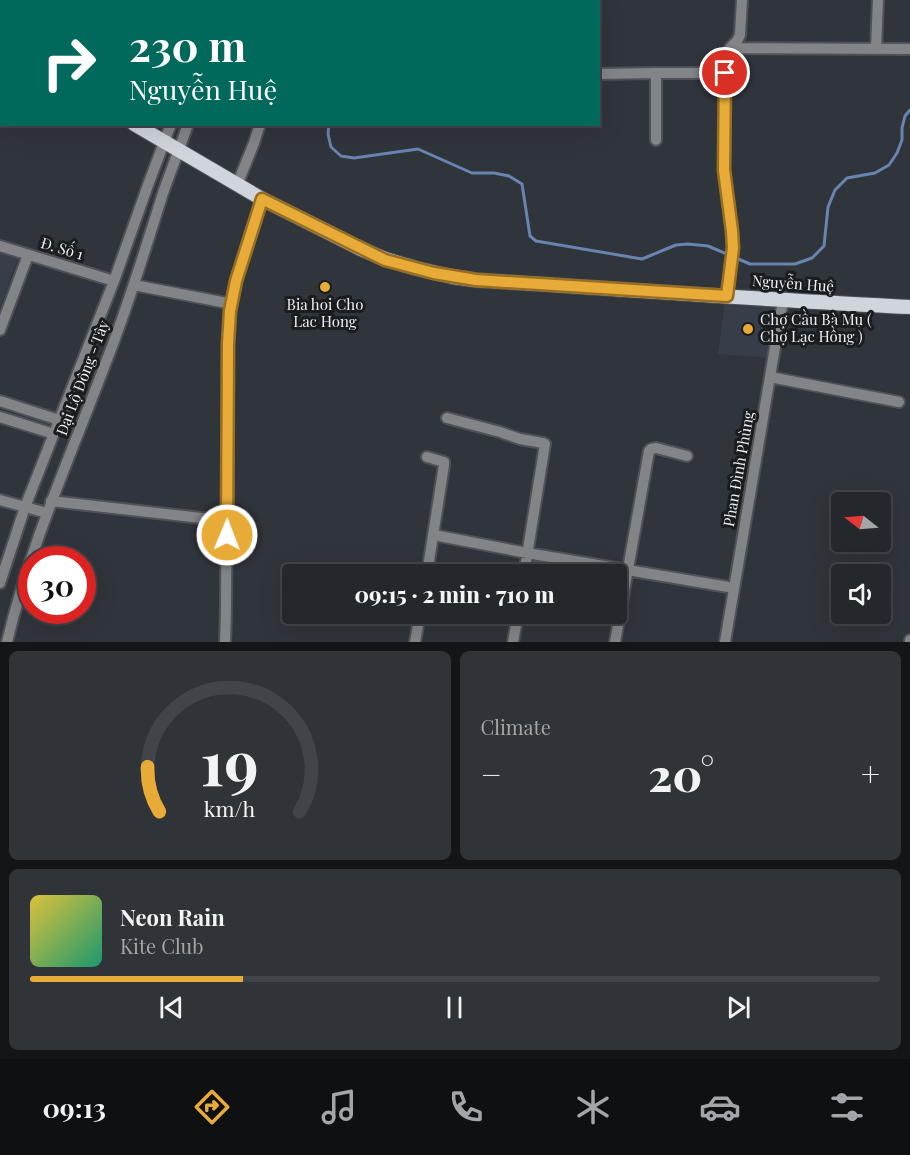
<!DOCTYPE html>
<html lang="en">
<head>
<meta charset="utf-8">
<style>
	:root { --surface:#24272c; --page:#303338; --text:#f1f3f6; --muted:#a3a5a9; --line:#414448; --accent:#e8ab37 }
	body { margin:0; font-family:"Playfair Display",serif; background:var(--page); color:var(--text); height:100vh; display:flex; flex-direction:column; font-size:22px; white-space:nowrap }
	* { box-sizing:border-box; margin:0 }
	p { font-size:20px; color:var(--muted) }
	.icon { flex:none; width:33px; height:33px; fill:none; stroke:currentColor; stroke-width:2; stroke-linecap:round; stroke-linejoin:round }
	.map { position:relative; height:642px; overflow:hidden }
	.drawer { display:flex; flex-direction:column; gap:9px; padding:9px; background:#141518; flex:1 }
	.drawer>* { flex:none }
	.hud { position:absolute; left:0px; top:0px; width:600px; height:126px; box-shadow:0 6px 24px #0002,0 0 0 2px var(--line); background:#00695c; color:#fff; overflow:hidden }
	.needle { width:39px; rotate:287deg }
	.controls { position:absolute; left:831px; top:492px; display:grid; gap:12px }
	.controls a { display:grid; place-items:center; width:60px; height:60px; border-radius:6px; background:var(--surface); box-shadow:0 6px 24px #0002,0 0 0 2px var(--line); font-size:30px }
	.speed { position:absolute; left:18px; top:546px; display:flex; gap:12px; font-size:30px; font-weight:700; text-align:center }
	.speed>* { display:grid; place-content:center; width:78px; height:78px; border-radius:50%; background:var(--surface); box-shadow:0 6px 24px #0002,0 0 0 2px var(--line); line-height:1 }
	.speed .limit { border:9px solid #d22; background:#fff; color:#111 }
	.pin { position:absolute; display:grid; place-items:center; width:51px; height:51px; color:#fff; margin:-26px; border:3px solid #fff; border-radius:50%; box-shadow:0 2px 6px #0007 }
	.me { position:absolute; width:66px; margin:-33px; rotate:1deg; stroke-linejoin:round; filter:drop-shadow(0 0 4px #0008) }
	.turn { display:flex; align-items:center; gap:21px; height:126px; padding:0 30px; font-size:27px }
	.turn .icon { width:78px; height:78px; stroke-width:2.5 }
	.turn b { display:block; font-size:42px; line-height:51px }
	.big { font-size:45px; font-weight:800; line-height:1.1 }
	.drawer .tile { flex:1; display:flex; flex-direction:column; justify-content:center; gap:9px; min-width:0; padding:0 21px; border-radius:9px; background:var(--page) }
	.drawer .dial { align-items:center; gap:0 }
	.dial svg { height:156px; overflow:visible; fill:none; stroke:var(--line); stroke-width:7; stroke-linecap:round; text-anchor:middle }
	.dial text { fill:var(--text); stroke:none }
	.song { display:flex; align-items:center; gap:18px }
	.cover { width:72px; height:72px; border-radius:9px; background:linear-gradient(135deg,hsl(50 70% 55%),hsl(160 70% 35%)) }
	.played { height:6px; border-radius:3px; background:linear-gradient(90deg,var(--accent) 25%,var(--line) 25%) }
	.keys { display:flex; justify-content:space-around; direction:ltr }
	.heat { display:flex; justify-content:space-between; align-items:center; font-size:33px; direction:ltr }
	.drawer .tiles { flex:1; display:grid; gap:9px; grid-template-columns:1fr 1fr }
	.tile:last-child { grid-column:span 2 }
	.trip { position:absolute; left:282px; top:564px; width:345px; height:60px; border-radius:6px; background:var(--surface); box-shadow:0 6px 24px #0002,0 0 0 2px var(--line); font-weight:800; line-height:60px; text-align:center }
	.dock { display:flex; height:96px; justify-content:space-around; align-items:center; background:#0e1012; color:var(--muted) }
	.dock .icon { width:42px; height:42px }
	.dock .on { color:var(--accent) }
	.dock b { font-size:27px; color:var(--text) }
	.map>svg:first-child { display:block }
</style>
</head>
<body>
<div class="map">
<svg width="910" height="642" viewBox="0 0 910 642">
	<rect width="100%" height="100%" fill="#30343b"/>
	<path fill="#373e49" d="M0,252L18,258L0,308Z
		M725,301L778,305L769,358L718,354Z"/>
	<g fill="none" stroke-linecap="round" stroke-linejoin="round">
		<path stroke="#6884b0" stroke-width="3" d="M190,2L191,0
			M329,124L328,134L331,147L341,156L354,158L418,149L472,173H494L509,176L522,184L530,236L536,241L642,259L676,245L688,244L708,246L750,264H795L812,258L824,246L828,207L835,190L847,178L875,173L889,165L897,153L902,140V128L905,116L910,110"/>
		<g stroke="#4e5258" stroke-width="14">
			<path id="minor" d="M418,0L428,2
				M212,2L213,0
				M227,2V0
				M262,2V0
				M730,48L910,49
				M876,49L878,0
				M656,73V140
				M598,74L656,73H725
				M237,185L254,143L260,124
				M0,246L114,281
				M134,285L232,304
				M727,296L733,248L732,230L724,170L726,62L730,48L737,41L740,35L742,0
				M0,330L28,255
				M770,377L899,402
				M0,401L59,420
				M0,417L54,434
				M447,418L500,432L520,439L543,443L545,444L524,574
				M0,500L47,513
				M51,501L228,521
				M434,535L527,553L734,588
				M427,574L444,465V462L427,457
				M0,583L25,507L114,281L148,185L171,124
				M7,642C30,545 71,455 106,362C128,307 145,250 163,193C171,170 180,148 188,124
				M225,642C227,602 225,561 228,521V344L230,311L236,281L262,199
				M415,642L420,614
				M513,642L518,614
				M615,642L649,451L651,449L656,448L687,456
				M725,642L783,300
				M910,642V640"/>
		</g>
		<g stroke="#4e5258" stroke-width="16">
			<path id="major" d="M0,45L2,46
				M134,124L262,199L361,249L385,259L415,268L453,277L475,280C620,289 765,300 910,307"/>
		</g>
		<use href="#minor" stroke="#828488" stroke-width="10"/>
		<use href="#major" stroke="#d0d5dc" stroke-width="14"/>
	</g>
	<g fill="none" stroke-linecap="round" stroke-linejoin="round">
		<g stroke="#976f24" stroke-width="15">
			<path id="route" d="M227,535L228,344L230,311L236,281L262,199L385,260L434,273L476,280L727,296L733,248L732,231L724,170L725,73"/>
		</g>
		<use href="#route" stroke="#e8ab37" stroke-width="10"/>
	</g>
	<g fill="#e8ab37" stroke="#1a1c1f" stroke-width="2">
		<circle cx="325" cy="287" r="6"/>
		<circle cx="748" cy="329" r="6"/>
	</g>
	<g text-anchor="middle" stroke-width="6" stroke-linejoin="round" paint-order="stroke">
		<g font-size="15" fill="#eceff3" stroke="#1a1c1f">
			<text transform="translate(62 249) rotate(17)" y="5">Đ. Số 1</text>
			<text transform="translate(793 284) rotate(4)" y="5">Nguyễn Huệ</text>
			<text transform="translate(83 378) rotate(-69)" y="5">Đại Lộ Đông - Tây</text>
			<text transform="translate(739 469) rotate(-80)" y="5">Phan Đình Phùng</text>
		</g>
		<g font-size="15" fill="#eceff3" stroke="#1a1c1f">
			<text x="325" y="310">Bia hoi Cho<tspan x="325" dy="17">Lac Hong</tspan></text>
			<text x="760" y="325" text-anchor="start">Chợ Cầu Bà Mụ (<tspan x="760" dy="17">Chợ Lạc Hồng )</tspan></text>
		</g>
	</g>
</svg>
<div class="controls">
<a><svg class="needle" viewBox="-14 -14 28 28"><path d="M0-13l5 13h-10z" fill="#e53935"/><path d="M0 13l5-13h-10z" fill="#a3a5a9"/></svg></a>
<a><svg class="icon" aria-label="sound" viewBox="0 0 24 24"><path d="M4 9h4l5-4v14l-5-4H4zM17 9q2 3 0 6"/></svg></a>
</div>
<div class="speed"><div class="limit">30</div></div>
<div class="pin" style="left:725px;top:73px;background:#d93025"><svg class="icon" aria-label="arrive" viewBox="0 0 24 24"><path d="M6 21V4h12l-3 4 3 4H6"/></svg></div>
<svg class="me" style="left:227px;top:535px" viewBox="-20 -20 40 40"><circle r="17" fill="#e8ab37" stroke="#fff" stroke-width="3"/><path d="M0-11L8 9 0 5-8 9z" fill="#fff"/></svg>
<div class="trip">09:15 · 2 min · 710 m</div>
<div class="hud">
<div class="turn"><svg class="icon" aria-label="right" viewBox="0 0 24 24"><path d="M7 20v-9h11M14 6l5 5-5 5"/></svg><div><b>230 m</b>Nguyễn Huệ</div></div>
</div>
</div>
<section class="drawer">
<div class="tiles">
<div class="tile dial"><svg viewBox="0 0 100 80">
<path d="M14 69A42 42 0 1 1 86 69"/>
<path d="M14 69A42 42 0 0 1 8 46" stroke="#e8ab37"/>
<text x="50" y="56" font-size="32" font-weight="700">19</text>
<text x="50" y="72" font-size="11">km/h</text>
</svg></div>
<div class="tile"><p>Climate</p>
<div class="heat"><a>−</a><b class="big">20°</b><a>+</a></div>
</div>
<div class="tile">
<div class="song"><i class="cover"></i><div><b>Neon Rain</b><p>Kite Club</p></div></div>
<div class="played"></div>
<div class="keys"><svg class="icon" aria-label="previous" viewBox="0 0 24 24"><path d="M18 5L8 12l10 7zM5 5v14"/></svg><svg class="icon" aria-label="pause" viewBox="0 0 24 24"><path d="M8 5v14M16 5v14"/></svg><svg class="icon" aria-label="next" viewBox="0 0 24 24"><path d="M6 5l10 7-10 7zM19 5v14"/></svg></div>
</div>
</div>
</section>
<nav class="dock">
<b>09:13</b>
<svg class="icon on" aria-label="directions" viewBox="0 0 24 24"><path d="M12 3l9 9-9 9-9-9zM9 14v-3h6M13 9l2 2-2 2"/></svg>
<svg class="icon" aria-label="music" viewBox="0 0 24 24"><path d="M9 18V5l10-2v13"/><circle cx="6" cy="18" r="3"/><circle cx="16" cy="16" r="3"/></svg>
<svg class="icon" aria-label="phone" viewBox="0 0 24 24"><path d="M5 4h4l2 5-3 2q2 4 5 5l2-3 5 2v4C11 20 4 13 5 4z"/></svg>
<svg class="icon" aria-label="climate" viewBox="0 0 24 24"><path d="M12 3v18M4 7l16 10M4 17L20 7"/></svg>
<svg class="icon" aria-label="car" viewBox="0 0 24 24"><path d="M5 17H2v-5l4-1 3-4h7l3 4 3 1v5h-3M9 17h6M6 11h13"/><circle cx="7" cy="17" r="2"/><circle cx="17" cy="17" r="2"/></svg>
<svg class="icon" aria-label="filters" viewBox="0 0 24 24"><path d="M4 7h16M4 17h16"/><circle cx="9" cy="7" r="2"/><circle cx="15" cy="17" r="2"/></svg>
</nav>
</body>
</html>
